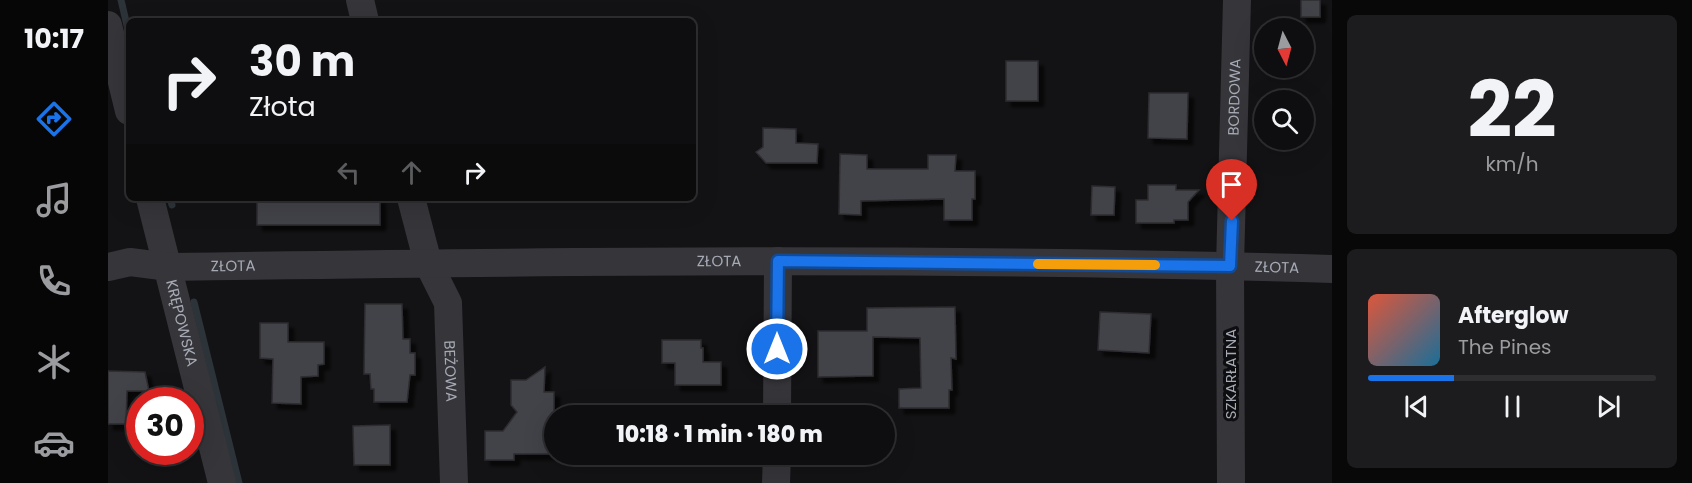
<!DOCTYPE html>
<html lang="en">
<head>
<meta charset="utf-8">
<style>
	:root { --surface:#0e0e10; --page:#1c1c1e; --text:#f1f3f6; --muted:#9b9c9f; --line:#2e2e30; --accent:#1a73e8 }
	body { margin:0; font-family:Poppins,sans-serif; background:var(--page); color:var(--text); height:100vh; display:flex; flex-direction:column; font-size:22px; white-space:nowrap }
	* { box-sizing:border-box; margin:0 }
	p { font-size:20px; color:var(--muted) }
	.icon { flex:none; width:33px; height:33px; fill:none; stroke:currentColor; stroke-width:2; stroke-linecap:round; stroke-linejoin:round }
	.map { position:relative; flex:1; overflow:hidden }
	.sheet { display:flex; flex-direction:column; gap:15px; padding:15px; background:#080809; width:360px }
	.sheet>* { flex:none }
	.guide { position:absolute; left:18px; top:18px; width:570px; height:183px; border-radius:9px; box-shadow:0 6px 24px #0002,0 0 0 2px var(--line); background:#0e0e10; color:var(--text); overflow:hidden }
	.needle { width:39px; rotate:174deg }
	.buttons { position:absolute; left:1146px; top:18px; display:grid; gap:12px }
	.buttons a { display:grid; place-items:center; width:60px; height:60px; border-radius:50%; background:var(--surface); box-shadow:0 6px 24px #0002,0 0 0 2px var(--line); font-size:30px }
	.speed { position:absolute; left:18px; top:387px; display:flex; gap:12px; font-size:30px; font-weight:700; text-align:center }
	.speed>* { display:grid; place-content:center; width:78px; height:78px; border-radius:50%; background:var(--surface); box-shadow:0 6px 24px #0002,0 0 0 2px var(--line); line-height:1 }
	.speed .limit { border:9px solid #d22; background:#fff; color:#111 }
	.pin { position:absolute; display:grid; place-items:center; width:51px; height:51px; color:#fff; margin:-62px -26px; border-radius:50% 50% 50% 0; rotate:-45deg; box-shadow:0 0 6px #0007 }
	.pin .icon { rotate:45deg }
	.me { position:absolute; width:66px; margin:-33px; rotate:0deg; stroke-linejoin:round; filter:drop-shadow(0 0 4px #0008) }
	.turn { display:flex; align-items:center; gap:21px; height:126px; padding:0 24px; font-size:27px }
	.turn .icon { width:78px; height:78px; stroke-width:2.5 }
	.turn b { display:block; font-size:42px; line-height:51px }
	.lanes { display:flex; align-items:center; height:57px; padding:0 24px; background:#0003; justify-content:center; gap:30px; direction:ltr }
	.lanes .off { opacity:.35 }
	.sheet .tile { flex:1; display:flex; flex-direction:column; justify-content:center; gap:9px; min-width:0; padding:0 21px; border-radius:9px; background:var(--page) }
	.sheet .dial { align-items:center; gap:0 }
	.dial b { font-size:78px; line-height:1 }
	.song { display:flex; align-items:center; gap:18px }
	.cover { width:72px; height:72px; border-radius:9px; background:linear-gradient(135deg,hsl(10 70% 55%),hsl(200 70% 35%)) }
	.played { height:6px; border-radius:3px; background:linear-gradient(90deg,var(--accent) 30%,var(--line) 30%) }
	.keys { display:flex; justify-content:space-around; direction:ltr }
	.trip { position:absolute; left:436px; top:405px; width:351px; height:60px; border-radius:30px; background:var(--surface); box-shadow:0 6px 24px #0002,0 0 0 2px var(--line); font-weight:800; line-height:60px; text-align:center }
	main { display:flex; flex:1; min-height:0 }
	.tabs { display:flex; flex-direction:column; width:108px; justify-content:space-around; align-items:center; background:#060606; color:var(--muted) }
	.tabs .icon { width:42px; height:42px }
	.tabs .on { color:var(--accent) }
	.tabs b { font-size:27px; color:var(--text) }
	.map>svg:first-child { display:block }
</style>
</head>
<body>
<main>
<nav class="tabs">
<b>10:17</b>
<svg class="icon on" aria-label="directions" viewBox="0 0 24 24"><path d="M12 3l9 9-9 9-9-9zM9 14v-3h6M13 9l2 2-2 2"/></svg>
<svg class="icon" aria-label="music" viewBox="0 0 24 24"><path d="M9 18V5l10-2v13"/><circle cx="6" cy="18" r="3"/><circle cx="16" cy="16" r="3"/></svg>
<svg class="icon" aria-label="phone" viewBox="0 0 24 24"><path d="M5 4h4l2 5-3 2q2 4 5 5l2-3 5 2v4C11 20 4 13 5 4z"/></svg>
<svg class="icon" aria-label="climate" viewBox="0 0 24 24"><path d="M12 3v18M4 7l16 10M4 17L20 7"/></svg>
<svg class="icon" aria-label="car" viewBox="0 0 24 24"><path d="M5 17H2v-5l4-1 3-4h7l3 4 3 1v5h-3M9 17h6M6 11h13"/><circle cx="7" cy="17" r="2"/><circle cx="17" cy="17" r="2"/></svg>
</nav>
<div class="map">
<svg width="1224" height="483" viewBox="0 0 1224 483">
	<defs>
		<filter id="shadow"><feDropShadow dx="5.5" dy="5.5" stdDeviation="1.5" flood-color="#0009"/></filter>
	</defs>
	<rect width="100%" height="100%" fill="#131315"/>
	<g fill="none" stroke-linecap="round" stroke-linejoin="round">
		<path stroke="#2c343a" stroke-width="7" d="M13,0L21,34
			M62,198L64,205
			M86,302L131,483"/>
	</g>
	<path fill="#434348" stroke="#2e2d31" stroke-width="1.5" filter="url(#shadow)" d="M1193,0H1212V17H1193Z
		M898,61H930V101H898Z
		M1041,93H1080L1079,139L1040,138Z
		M655,128L688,129V143L710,144L709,163H658L648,152L655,147Z
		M732,154L759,155V169H820V155H848L847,171H867V199H864V220H836V199L753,201V215L731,214Z
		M1040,185H1068V190H1091L1080,202V220H1066V223H1028V200H1040Z
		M984,186L1007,187L1006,215H983Z
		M149,198H272V225H149Z
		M257,304H294L295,339H302V353H307V375H302L299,402H266V389H263L262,374H256Z
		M847,307L848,359L843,358L844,390H841V408H791V389L813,388L812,338L765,337V376L710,377V331H759V308Z
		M992,312L1043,314L1041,353L990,350Z
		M152,323H180V342H216V364L210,365V376L193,377V404L164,403L165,359L152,358Z
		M554,340H593V348H595V362H613V385H567V363H554Z
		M437,367L436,392H446V454H406V460H377V431H395L409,412L403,405V380H418Z
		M0,371L37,372L41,391H19L18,424H0Z
		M282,425V465H246L245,426Z"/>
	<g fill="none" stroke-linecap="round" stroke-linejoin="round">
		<g stroke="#35353a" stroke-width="28">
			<path d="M252,0L257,21"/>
			<path d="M0,25L21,111"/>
			<path id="s1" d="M42,198L114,483"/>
			<path id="s2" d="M303,198L320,263L340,303L346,483"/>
			<path id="s3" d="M0,267L22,262L61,267C449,261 836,257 1224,269"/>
			<path d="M669,416L670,261"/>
			<path d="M668,483L669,454"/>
			<path id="s4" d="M1123,483L1122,266L1129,0"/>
		</g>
	</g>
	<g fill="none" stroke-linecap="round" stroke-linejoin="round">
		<g stroke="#114b97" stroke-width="15">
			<path id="route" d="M669,349L670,261L1122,266L1124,221"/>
		</g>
		<use href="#route" stroke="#1a73e8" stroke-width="10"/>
		<path stroke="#f59e0b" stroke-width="10" d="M930,264L1047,265"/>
	</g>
	<g text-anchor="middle" stroke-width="6" stroke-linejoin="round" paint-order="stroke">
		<g font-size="15" fill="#a6aab5" stroke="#0e0e10">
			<text dy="5" stroke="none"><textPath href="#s4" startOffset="386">BORDOWA</textPath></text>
			<text dy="5" stroke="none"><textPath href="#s3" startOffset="612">ZŁOTA</textPath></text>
			<text dy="5" stroke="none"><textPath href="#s3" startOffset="126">ZŁOTA</textPath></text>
			<text dy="5" stroke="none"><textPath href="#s3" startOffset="1170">ZŁOTA</textPath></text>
			<text dy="5" stroke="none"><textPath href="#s1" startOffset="129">KRĘPOWSKA</textPath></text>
			<text dy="5" stroke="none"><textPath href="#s2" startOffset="180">BEŻOWA</textPath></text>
			<text transform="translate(1123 374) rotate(-90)" y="5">SZKARŁATNA</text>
		</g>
	</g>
</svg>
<div class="buttons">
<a><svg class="needle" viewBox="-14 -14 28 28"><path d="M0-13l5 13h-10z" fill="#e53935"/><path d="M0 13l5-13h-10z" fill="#9b9c9f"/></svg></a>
<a><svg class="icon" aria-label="search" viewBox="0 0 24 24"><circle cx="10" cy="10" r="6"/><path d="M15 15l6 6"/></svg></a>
</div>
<div class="speed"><div class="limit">30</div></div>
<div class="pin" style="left:1124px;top:221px;background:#d93025"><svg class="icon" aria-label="arrive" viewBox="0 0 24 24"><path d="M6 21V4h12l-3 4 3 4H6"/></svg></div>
<svg class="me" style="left:669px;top:349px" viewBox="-20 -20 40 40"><circle r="17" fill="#1a73e8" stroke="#fff" stroke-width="3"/><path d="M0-11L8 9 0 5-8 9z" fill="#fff"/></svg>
<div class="trip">10:18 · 1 min · 180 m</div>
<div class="guide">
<div class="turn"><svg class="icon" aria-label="right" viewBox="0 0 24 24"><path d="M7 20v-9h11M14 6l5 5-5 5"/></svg><div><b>30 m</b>Złota</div></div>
<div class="lanes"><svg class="icon off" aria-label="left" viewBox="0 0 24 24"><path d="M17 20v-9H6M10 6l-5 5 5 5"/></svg><svg class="icon off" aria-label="ahead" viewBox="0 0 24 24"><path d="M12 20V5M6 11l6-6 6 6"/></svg><svg class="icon" aria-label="right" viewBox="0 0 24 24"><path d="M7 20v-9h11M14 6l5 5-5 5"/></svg></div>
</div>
</div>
<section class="sheet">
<div class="tile dial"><b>22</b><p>km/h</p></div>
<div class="tile">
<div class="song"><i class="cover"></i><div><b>Afterglow</b><p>The Pines</p></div></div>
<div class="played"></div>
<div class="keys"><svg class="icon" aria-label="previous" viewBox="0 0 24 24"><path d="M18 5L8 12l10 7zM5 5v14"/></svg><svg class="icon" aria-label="pause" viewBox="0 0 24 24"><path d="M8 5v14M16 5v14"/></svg><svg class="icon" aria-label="next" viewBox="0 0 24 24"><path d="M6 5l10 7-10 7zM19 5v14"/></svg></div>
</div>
</section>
</main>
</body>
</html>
